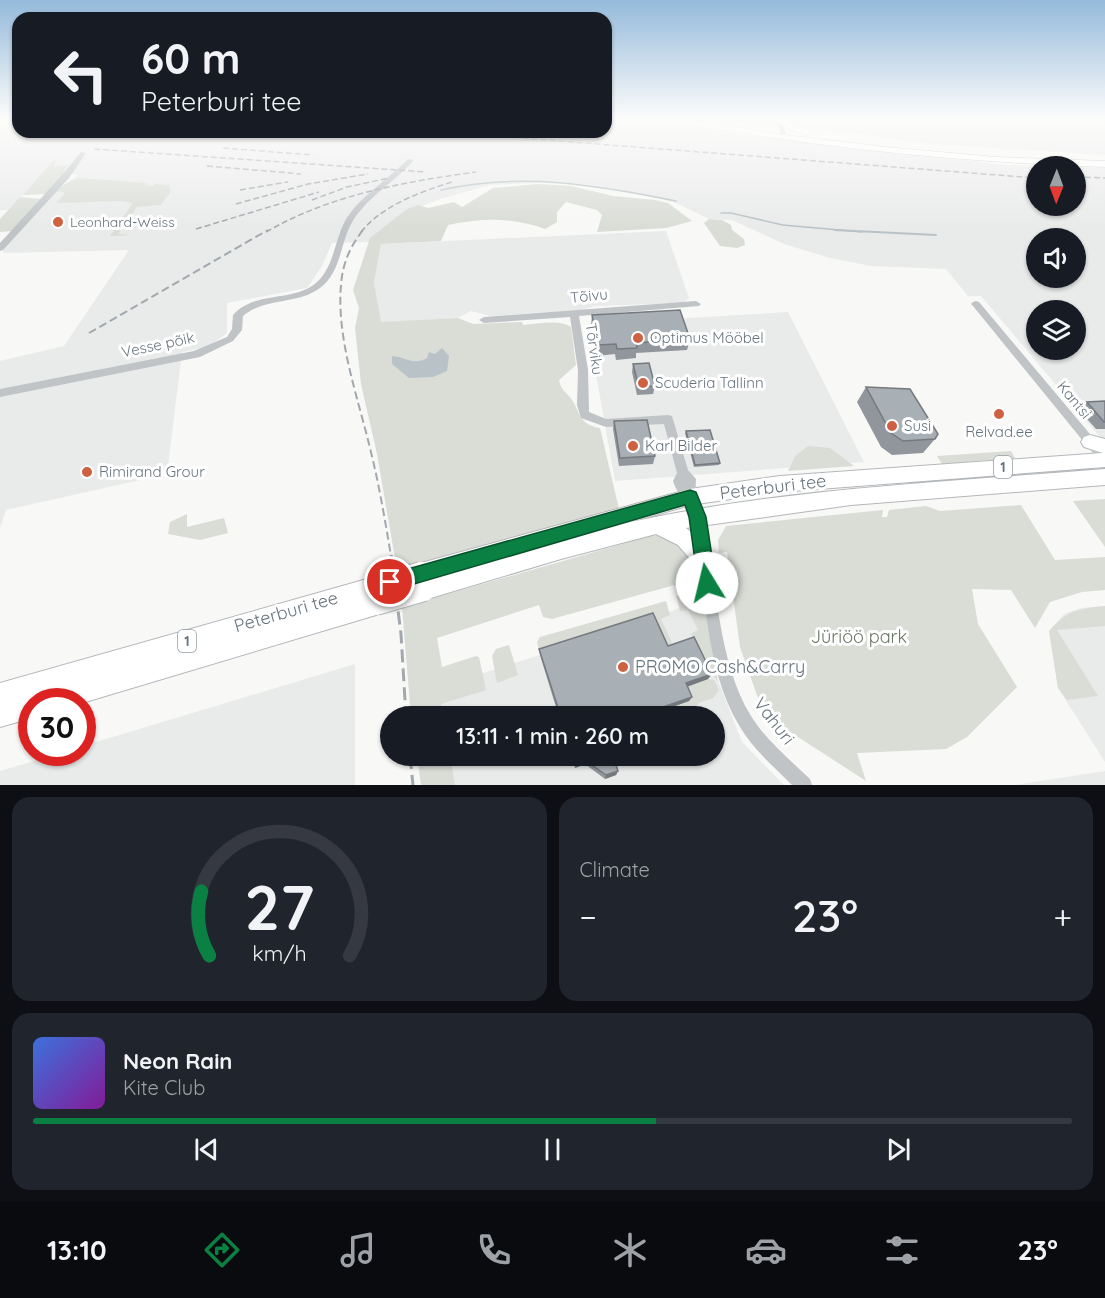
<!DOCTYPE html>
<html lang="en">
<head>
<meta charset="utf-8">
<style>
	:root { --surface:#171b24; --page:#20242c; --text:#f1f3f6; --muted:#9ea1a6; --line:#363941; --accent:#0b8043 }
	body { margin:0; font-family:Quicksand,sans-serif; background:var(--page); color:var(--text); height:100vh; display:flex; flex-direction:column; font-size:22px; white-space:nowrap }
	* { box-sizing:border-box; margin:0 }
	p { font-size:20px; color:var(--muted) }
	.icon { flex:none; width:33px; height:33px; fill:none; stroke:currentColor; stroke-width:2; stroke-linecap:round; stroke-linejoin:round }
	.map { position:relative; height:785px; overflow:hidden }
	.panel { display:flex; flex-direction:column; gap:12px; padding:12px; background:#0d0f14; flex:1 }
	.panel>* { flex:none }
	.guide { position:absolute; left:12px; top:12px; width:600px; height:126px; border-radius:18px; box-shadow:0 2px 4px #0004; background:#171b24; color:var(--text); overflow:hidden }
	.needle { width:39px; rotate:181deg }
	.fabs { position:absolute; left:1026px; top:156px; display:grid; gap:12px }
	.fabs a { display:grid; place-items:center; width:60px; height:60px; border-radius:50%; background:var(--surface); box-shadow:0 2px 4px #0004; font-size:30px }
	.speed { position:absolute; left:18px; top:688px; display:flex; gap:12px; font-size:30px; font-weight:700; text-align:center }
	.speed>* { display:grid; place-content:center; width:78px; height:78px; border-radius:50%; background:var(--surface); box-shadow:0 2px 4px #0004; line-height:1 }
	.speed .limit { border:9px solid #d22; background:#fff; color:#111 }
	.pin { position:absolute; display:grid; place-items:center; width:51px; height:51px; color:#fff; margin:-26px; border:3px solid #fff; border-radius:50%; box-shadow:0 2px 6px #0007 }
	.me { position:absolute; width:66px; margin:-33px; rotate:351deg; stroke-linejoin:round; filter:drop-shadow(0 0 4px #0008) }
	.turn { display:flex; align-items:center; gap:21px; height:126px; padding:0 30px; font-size:27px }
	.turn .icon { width:78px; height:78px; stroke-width:2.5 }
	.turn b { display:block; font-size:42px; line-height:51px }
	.big { font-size:45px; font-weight:600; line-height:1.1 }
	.panel .card { flex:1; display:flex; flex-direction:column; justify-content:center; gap:9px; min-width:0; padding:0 21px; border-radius:18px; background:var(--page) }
	.panel .dial { align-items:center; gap:0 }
	.dial svg { height:156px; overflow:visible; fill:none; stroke:var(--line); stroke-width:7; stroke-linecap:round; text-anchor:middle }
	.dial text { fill:var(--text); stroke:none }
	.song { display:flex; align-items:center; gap:18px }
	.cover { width:72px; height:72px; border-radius:9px; background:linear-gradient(135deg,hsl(220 70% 55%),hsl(290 70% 35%)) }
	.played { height:6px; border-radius:3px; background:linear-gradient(90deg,var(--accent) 60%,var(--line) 60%) }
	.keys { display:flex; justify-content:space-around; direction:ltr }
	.heat { display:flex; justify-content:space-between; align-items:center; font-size:33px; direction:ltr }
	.panel .tiles { flex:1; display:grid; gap:12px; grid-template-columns:1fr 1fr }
	.card:last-child { grid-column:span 2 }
	.trip { position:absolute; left:380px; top:706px; width:345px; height:60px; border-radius:30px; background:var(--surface); box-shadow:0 2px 4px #0004; font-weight:600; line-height:60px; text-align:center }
	.menu { display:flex; height:96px; justify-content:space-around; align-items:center; background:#090b0e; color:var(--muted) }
	.menu .icon { width:42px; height:42px }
	.menu .current { color:var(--accent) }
	.menu b { font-size:27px; color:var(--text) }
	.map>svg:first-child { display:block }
</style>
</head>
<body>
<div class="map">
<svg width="1105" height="785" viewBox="0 0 1105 785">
	<rect width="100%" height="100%" fill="#f8f8f6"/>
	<path fill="#e9eaea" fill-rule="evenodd" d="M0,118H18V132H606V118H652L707,131L1006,165L1063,166H1036V206H1076V167L1105,168V443L981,296H968L946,269L871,266L830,258L784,244L732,220L709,219L674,202L599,186L563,182L490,185L440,199L415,209L369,242L332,243L322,266L307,288L227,303V333L208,347L182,352L167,474L6,510L0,528V361L64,346L129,250L3,253V249L61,186L78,175L46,171L8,210H0ZM1036,238H1076V278H1036ZM1036,310H1076V350H1036Z
		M704,118H1105V155L931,144L852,133Z
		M666,231L689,298L683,303L596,306L581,310L490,316L471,311L458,318L380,323L374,283L381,244Z
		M788,312L864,462L615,481L587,324Z
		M697,601L715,673L742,742L784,785H440L435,756H714V717H429L425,692L651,619Z
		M1105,606V762L1058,688L1049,631L1064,614L1081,608Z
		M355,664V785H0V771L61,753H82L83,746Z
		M1105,771V785H1014Z"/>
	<path fill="#d9ddd6" d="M54,160H56L54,167L68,165L63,175L46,194L23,195Z
		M78,178L147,183L145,185L152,186L155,184L169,185L171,191L161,205L137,207L118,234L132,235L110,236L133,203L121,201L56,203L65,193L57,191L64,185Z
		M537,184L571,186L613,196L655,200L668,203L692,221L666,228L597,232L602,215L597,210L566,202L557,212V222L545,229C513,217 481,218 448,225L441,241L381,244L374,283L381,322L458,318L473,324L522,322L523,325C538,324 558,319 571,327L576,365L559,380C561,392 569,393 574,403C581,418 583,425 600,428L619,509L397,570L377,454L361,384L355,328L359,308L353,290L370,238L407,209L418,205L428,208L454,202L462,207L493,188Z
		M20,197L42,199L12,231L0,232V219Z
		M709,219L722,220L731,225L732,230L744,239L745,245L737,248L720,246L704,223Z
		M808,446L830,448L854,466L788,471L795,456Z
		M1011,451L1015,458L942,464L937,456Z
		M1105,499V547L1073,501Z
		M1021,505L1055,560L1105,557V590L1082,592L1050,602L1035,628L1011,590L972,589L978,624L1017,687L967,737L946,749L857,753L866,781L764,715L740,647L727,552L719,553L718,540L726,526L883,510L882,517H887L889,510L926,506L940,511Z
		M187,514V527L224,518L228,533L200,540L168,534L170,522Z
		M665,535C679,539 693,556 693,572L688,578L689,581L552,619L543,617L539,605L437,638L442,667L476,656L479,657L486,690L441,704L443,717H411L402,607L650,536Z
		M688,594L699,599L706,607L718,682C707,667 699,651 691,634L698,630L688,610L680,611L676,596Z
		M666,601L670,615L661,619L675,649L540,655L537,642L540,637Z
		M1105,606V626L1057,630L1098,696L1067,700L1058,688L1049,631C1068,610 1077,609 1105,606Z
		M509,645L518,675L497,683L492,656L496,649Z
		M708,679L714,680L719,690L713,698L699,703L687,717H667L664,710L689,701L683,688Z
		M417,756H450L455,785H421Z"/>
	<path fill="#b9c3c7" d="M442,348L449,356L447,371L433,377L409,378L392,364V356C406,357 413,366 427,358L429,352L435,354Z"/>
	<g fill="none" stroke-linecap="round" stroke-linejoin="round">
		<path stroke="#b9c3c7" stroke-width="1.5" d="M441,190C521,172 597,185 676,201
			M721,213H731L783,225L862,232"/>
		<path stroke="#b9c3c7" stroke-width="2" d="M835,230L936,235"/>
		<g stroke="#b4b8bb" stroke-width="1">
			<path id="major" d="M666,118H682L777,134L886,147L996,157L1105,161V167C983,163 862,152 741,133C724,130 678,126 666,118Z
				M777,118H783L812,132L808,135L790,130L777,122Z"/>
		</g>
		<g stroke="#b4b7ba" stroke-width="2">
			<path id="highway" d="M1090,435L1105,439V467L780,492L690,505L631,522C787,488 946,482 1105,469V485L851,505L686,528L702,541L714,560L711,567L704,570L697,567L678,545L656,534L561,559L424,600L417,597L413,590L419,582L414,580L411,573L414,566L421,563L690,489L780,476L1103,453L1084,447L1081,442L1084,437Z
				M374,577L381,580L385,587L380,595L384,597L387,604L384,611L376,615L82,703L32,702V718L0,727V683Z"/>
		</g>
		<path fill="#c0c4c7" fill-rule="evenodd" d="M777,118H783L786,137L781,136Z
			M81,152L86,153L69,178L3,250L0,251V243L63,174Z
			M408,159L414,160C396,181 370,195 354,219C340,240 342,272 320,288C297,305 266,297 243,316L242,330L233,341L200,357L0,397V389L194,351L227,337L232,329L233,315C255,290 294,303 317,282C335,266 335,235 348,216C364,193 389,179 408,159Z
			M696,301L701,304L699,306L579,316L588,370L589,410V412L606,419L668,415L672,416L688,470L696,479L695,499L703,516C717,579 717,661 751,716C766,740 789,759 810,779L812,785H792C774,767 753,749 740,727C702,664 708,587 691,518C688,504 677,494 673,481L677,473L664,424L606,427L581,418L577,405L578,370L570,317L484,323L479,320L484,317Z
			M976,301L979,302L1105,452V465L1101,463L973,306L971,304L973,302Z"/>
		<use href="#major" fill="#fff" fill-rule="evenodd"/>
		<use href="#highway" fill="#fff" fill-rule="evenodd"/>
		<path stroke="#a2a8ad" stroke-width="1.5" stroke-dasharray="6 3" stroke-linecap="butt" d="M442,132L1036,178
			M223,148L313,155
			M94,149L426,172
			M207,166L301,174
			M1076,177L1105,178
			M240,190L288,182
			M312,200L347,187L389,178
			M236,204L308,184L368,174
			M196,229L319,192
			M266,232C330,195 403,182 476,172
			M361,232C383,205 420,192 452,182"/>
		<path stroke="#a2a8ad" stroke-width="2" stroke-dasharray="8 4" stroke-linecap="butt" d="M363,230C352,244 345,258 342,276C334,332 357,394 370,448C379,484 385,520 391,556
			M89,333L268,230"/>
		<path stroke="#a2a8ad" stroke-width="3" stroke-dasharray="13 6" stroke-linecap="butt" d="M391,555L401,634L406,717
			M410,756L413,785"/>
		<g stroke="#b4b7ba" stroke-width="24" stroke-linecap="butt">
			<path id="highway-bridge" d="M374,587L421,573
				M376,604L424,590"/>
		</g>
		<use href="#highway-bridge" stroke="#fff" stroke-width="22"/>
	</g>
	<path fill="#90969c" d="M592,315L690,339L687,350L636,353V358L616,360L615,354L597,356L591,326Z
		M633,364L655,386L653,394L637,395L632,372Z
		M866,387L935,439L923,453L892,455L881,447L857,402Z
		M1105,401V429H1096L1079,410L1087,402Z
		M614,421L655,456L653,464L619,466L613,429Z
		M686,431L720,463L719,465L694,467L685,433Z
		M668,646L712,674L708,679L687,687L692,697L689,701L664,710L667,717H559L540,655L539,649Z
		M571,756H613L618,771L616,775L605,779L585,764L575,768Z"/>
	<path fill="#767a7f" d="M712,674L708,679L683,688L686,683Z
		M692,697L689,701L661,711L663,707Z
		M586,761L585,764L575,768L576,764Z
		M618,771L616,775L605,779L606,775Z"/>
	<path fill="#a8afb5" stroke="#767a7f" stroke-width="1.5" d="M680,310L690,339L636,343L637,348L617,349L616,344L598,345L592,315Z
		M649,363L655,386L639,387L633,364Z
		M866,387L910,389L938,434L935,439L903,441L891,433Z
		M1105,401V422H1104L1087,402Z
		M647,420L655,456L620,458L614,421Z
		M710,430L720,463L695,465L686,431Z
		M653,613L668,646L694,637L712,674L686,683L692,697L663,707L667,717H561L539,649Z
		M573,756H613L618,771L606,775L586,761L576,764Z"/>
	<linearGradient id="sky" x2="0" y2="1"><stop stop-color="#95badb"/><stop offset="0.52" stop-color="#fcfcfb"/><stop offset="1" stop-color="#fcfcfb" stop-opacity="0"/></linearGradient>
	<rect width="1105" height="228" fill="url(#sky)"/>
	<path fill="#0b8043" stroke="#07532c" stroke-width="1.5" d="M690,490L696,492L706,517L716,583L713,589L707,591L701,589L698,583L689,517L685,505L390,591L383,588L381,582L383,576L390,574Z"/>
	<g fill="#ce6141" stroke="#fff" stroke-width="2">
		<circle cx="58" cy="222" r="6"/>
		<circle cx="638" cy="338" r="6"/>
		<circle cx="643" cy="383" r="6"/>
		<circle cx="999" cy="414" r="6"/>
		<circle cx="892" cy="426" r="6"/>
		<circle cx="633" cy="446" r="6"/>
		<circle cx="87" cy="472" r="6"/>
		<circle cx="623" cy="667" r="6"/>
	</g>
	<g text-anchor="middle" stroke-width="6" stroke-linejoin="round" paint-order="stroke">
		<g font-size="14" fill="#66747e" stroke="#fff" text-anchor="start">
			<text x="70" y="227">Leonhard-Weiss</text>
		</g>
		<g fill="#fff" stroke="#949ea5" stroke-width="1.5">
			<rect x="994" y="456" width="18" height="22" rx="4.5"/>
			<rect x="178" y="630" width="18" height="22" rx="4.5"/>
		</g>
		<g font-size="14" font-weight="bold" fill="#66747e">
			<text x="1003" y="472">1</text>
			<text x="187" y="646">1</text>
		</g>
		<g font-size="15" fill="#66747e" stroke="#fff">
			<text transform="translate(589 296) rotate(-6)" y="5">Tõivu</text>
			<text transform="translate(158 345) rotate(-12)" y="5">Vesse põik</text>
			<text transform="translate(594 349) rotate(82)" y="5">Tõrviku</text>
			<text transform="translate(1074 400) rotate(50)" y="5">Kantsi</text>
		</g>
		<g font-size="15" fill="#66747e" stroke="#fff" text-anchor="start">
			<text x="650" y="343">Optimus Mööbel</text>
			<text x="655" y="388">Scuderia Tallinn</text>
			<text x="904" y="431">Susi</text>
			<text x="999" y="437" text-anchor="middle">Relvad.ee</text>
			<text x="645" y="451">Karl Bilder</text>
			<text x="99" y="477">Rimirand Grour</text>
		</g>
		<g font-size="18" fill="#66747e" stroke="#fff">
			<text transform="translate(773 487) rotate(-7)" y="6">Peterburi tee</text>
			<text transform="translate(286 612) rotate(-16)" y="6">Peterburi tee</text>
			<text transform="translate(774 721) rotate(52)" y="6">Vahuri</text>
		</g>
		<g font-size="18" fill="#687765" stroke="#fff">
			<text x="859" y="643">Jüriöö park</text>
		</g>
		<g font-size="18" fill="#66747e" stroke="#fff" text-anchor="start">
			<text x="635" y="673">PROMO Cash&amp;Carry</text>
		</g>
	</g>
</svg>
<div class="fabs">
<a><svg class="needle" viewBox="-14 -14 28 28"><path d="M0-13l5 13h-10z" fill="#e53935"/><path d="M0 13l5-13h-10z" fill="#9ea1a6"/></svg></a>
<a><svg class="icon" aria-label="sound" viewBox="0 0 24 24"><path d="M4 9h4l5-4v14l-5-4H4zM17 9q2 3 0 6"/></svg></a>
<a><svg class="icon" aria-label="layers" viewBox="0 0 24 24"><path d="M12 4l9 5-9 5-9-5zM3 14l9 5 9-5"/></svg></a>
</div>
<div class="speed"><div class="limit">30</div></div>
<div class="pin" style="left:390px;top:582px;background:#d93025"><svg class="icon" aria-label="arrive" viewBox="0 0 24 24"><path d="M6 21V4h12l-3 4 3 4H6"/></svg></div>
<svg class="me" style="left:707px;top:583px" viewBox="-20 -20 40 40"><circle r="19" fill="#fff"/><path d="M0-13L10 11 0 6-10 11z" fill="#0b8043"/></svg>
<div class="trip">13:11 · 1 min · 260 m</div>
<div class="guide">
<div class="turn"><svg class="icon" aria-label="left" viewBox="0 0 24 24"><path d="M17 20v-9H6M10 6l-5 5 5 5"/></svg><div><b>60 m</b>Peterburi tee</div></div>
</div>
</div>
<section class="panel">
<div class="tiles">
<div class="card dial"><svg viewBox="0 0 100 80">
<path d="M14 69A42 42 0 1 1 86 69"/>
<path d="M14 69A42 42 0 0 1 10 36" stroke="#0b8043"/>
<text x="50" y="56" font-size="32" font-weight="700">27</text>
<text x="50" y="72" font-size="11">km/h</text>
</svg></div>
<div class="card"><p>Climate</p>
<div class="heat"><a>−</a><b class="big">23°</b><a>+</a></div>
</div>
<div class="card">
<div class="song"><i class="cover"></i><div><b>Neon Rain</b><p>Kite Club</p></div></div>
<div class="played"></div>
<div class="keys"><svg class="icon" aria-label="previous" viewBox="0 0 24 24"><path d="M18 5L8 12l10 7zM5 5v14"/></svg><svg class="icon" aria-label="pause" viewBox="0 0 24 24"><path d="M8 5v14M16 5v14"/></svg><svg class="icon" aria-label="next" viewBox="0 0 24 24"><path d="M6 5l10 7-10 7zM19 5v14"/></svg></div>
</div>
</div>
</section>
<nav class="menu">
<b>13:10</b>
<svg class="icon current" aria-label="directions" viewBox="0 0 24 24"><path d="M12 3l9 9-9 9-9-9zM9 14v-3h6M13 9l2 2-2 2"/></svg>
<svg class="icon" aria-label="music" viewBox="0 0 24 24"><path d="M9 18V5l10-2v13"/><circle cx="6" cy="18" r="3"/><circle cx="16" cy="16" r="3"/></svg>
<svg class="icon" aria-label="phone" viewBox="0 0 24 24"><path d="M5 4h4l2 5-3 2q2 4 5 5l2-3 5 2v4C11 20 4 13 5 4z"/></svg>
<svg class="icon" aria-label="climate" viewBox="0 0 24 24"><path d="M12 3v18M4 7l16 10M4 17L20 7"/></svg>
<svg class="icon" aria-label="car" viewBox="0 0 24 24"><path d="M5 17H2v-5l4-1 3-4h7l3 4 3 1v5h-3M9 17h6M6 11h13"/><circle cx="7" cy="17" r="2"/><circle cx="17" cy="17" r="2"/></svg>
<svg class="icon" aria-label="filters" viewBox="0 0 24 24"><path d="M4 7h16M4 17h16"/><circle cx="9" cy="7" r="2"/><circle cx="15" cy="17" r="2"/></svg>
<b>23°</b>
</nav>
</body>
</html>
